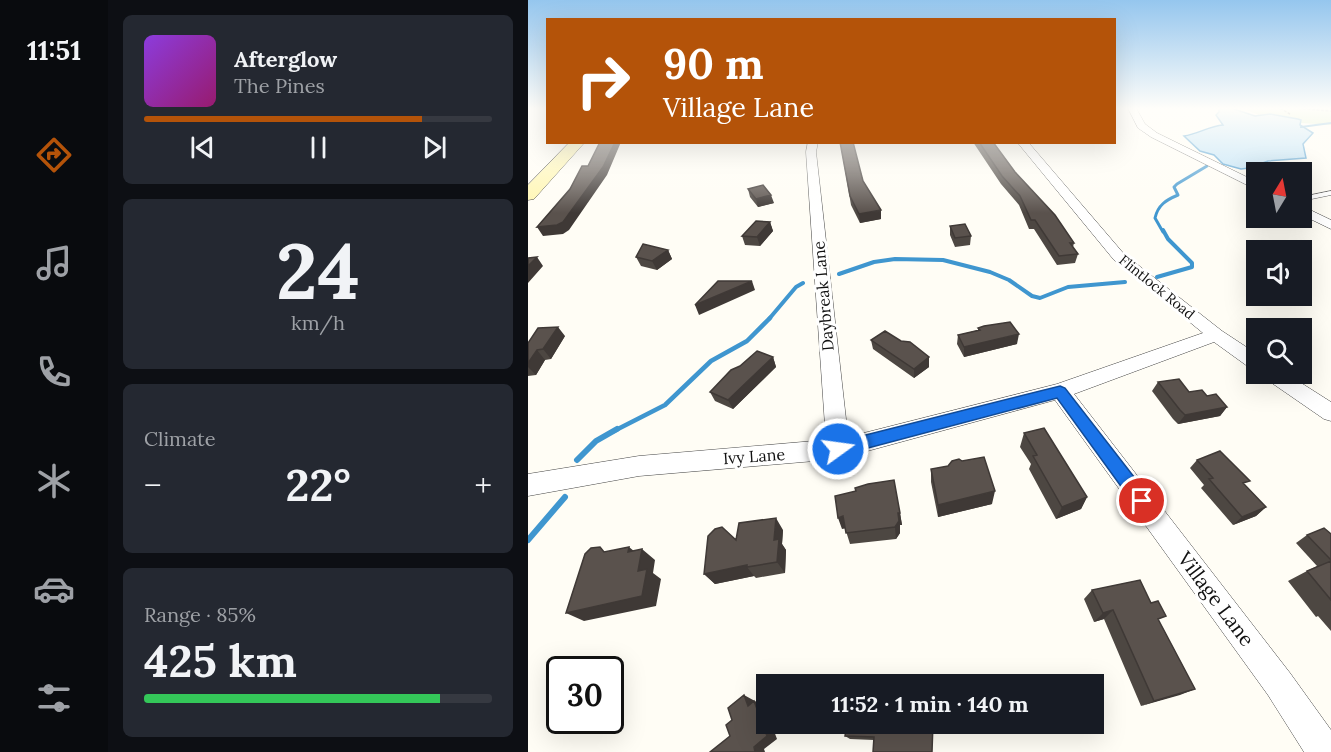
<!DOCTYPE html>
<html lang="en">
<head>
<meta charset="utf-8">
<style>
	:root { --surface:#171b24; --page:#242831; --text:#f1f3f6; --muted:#9ea1a6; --line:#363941; --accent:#b45309 }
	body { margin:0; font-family:Lora,serif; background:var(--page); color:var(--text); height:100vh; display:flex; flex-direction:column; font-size:22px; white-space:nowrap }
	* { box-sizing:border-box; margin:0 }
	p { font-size:20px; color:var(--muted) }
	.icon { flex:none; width:33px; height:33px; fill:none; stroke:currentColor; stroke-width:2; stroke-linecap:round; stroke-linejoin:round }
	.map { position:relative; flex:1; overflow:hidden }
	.details { display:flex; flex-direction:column; gap:15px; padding:15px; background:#0d0f14; width:420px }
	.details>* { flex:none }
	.hud { position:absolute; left:18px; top:18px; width:570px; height:126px; border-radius:0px; box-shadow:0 6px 24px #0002; background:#b45309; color:#fff; overflow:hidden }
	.needle { width:39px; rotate:10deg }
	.fabs { position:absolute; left:718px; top:162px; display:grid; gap:12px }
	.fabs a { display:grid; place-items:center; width:66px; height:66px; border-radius:0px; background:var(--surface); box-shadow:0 6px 24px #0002; font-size:30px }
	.speed { position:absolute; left:18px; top:656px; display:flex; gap:12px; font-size:30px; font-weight:700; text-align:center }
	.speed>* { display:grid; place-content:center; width:78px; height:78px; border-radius:50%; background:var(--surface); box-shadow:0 6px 24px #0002; line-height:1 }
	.speed .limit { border:3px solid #111; border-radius:9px; background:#fff; color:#111 }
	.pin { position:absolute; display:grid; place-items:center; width:51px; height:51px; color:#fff; margin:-26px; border:3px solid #fff; border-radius:50%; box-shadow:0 2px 6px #0007 }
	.me { position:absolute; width:66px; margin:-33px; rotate:76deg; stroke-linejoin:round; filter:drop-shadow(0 0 4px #0008) }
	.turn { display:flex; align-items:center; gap:21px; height:126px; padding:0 18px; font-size:27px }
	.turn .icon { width:78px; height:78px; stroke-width:2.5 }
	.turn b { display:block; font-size:42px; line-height:51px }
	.big { font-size:45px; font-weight:700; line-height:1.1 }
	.details .card { flex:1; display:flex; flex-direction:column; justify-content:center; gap:9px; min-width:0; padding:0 21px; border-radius:9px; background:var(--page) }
	.details .dial { align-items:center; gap:0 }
	.dial b { font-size:78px; line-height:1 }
	.song { display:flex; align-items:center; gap:18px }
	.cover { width:72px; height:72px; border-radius:9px; background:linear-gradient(135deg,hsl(270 70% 55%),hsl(320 70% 35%)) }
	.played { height:6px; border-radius:3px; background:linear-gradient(90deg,var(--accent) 80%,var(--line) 80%) }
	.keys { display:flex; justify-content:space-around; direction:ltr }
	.heat { display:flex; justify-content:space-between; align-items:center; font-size:33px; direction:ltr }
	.charge { height:9px; border-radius:4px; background:linear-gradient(90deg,#34c759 85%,var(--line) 0) }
	.trip { position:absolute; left:228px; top:674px; width:348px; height:60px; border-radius:0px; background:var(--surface); box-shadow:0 6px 24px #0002; font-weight:700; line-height:60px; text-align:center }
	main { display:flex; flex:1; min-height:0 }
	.tabs { display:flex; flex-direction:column; width:108px; justify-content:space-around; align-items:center; background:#090b0e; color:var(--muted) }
	.tabs .icon { width:42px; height:42px }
	.tabs .active { color:var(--accent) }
	.tabs b { font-size:27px; color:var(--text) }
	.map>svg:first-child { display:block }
</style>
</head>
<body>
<main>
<nav class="tabs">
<b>11:51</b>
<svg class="icon active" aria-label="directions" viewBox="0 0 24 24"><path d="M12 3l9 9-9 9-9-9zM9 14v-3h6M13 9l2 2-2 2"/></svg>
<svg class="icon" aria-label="music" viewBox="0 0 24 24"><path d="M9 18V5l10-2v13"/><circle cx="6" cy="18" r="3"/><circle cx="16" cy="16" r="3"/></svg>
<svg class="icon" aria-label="phone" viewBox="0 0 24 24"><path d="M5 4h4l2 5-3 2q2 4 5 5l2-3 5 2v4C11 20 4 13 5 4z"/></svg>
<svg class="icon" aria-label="climate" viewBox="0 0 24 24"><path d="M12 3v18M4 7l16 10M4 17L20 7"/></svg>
<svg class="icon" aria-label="car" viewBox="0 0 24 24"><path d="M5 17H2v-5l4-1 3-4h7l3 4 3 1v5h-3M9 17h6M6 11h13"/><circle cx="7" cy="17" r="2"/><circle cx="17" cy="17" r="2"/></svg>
<svg class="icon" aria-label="filters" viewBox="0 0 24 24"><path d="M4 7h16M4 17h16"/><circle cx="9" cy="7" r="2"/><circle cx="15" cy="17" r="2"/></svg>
</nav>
<section class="details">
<div class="card">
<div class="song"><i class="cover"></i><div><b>Afterglow</b><p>The Pines</p></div></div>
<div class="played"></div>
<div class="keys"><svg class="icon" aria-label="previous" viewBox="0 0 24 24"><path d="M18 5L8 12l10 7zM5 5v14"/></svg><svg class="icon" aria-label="pause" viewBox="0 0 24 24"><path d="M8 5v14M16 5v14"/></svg><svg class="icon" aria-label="next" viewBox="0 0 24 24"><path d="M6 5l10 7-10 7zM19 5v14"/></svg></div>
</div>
<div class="card dial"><b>24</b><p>km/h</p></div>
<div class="card"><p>Climate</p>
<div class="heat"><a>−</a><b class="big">22°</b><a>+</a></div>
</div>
<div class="card"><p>Range · 85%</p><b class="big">425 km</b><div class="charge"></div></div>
</section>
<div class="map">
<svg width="803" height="752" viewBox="0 0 803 752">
	<rect width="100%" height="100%" fill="#fffdf5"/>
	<path fill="#d5ebbd" d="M714,108H803V125L745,121Z"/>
	<path fill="#b9e0f7" stroke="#3f96cf" stroke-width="1.5" d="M691,108H703L727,116L742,114L770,119L773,120L772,125L785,133L775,144L778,158L740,161L721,168L713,169L695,164L686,155L672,151L656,136C670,134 681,126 695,125L688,115L691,112Z"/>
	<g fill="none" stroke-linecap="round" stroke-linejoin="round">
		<path stroke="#3f96cf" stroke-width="2" d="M773,127L803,123"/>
		<path stroke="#3f96cf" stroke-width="3" d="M635,232L627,218C630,205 638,200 650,195L646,187L649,184L679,166"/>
		<path stroke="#3f96cf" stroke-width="4" d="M311,274L346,262L367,259L415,260L462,272L481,280L504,296L512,298L540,287L597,282
			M629,277L664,267V263L640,239L635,230
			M241,319L268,287L275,283"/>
		<path stroke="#3f96cf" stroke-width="4.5" d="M86,431L137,405L183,361L219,341L242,318"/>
		<path stroke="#3f96cf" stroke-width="6" d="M49,460L68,441L89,429
			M0,540L37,497"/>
		<g stroke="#444" stroke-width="1">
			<path id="lane" d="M803,191V195L774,201V197Z"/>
		</g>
		<g stroke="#444" stroke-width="1">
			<path id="street" d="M600,108H608L617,124L629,133L729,182V190L623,137L610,128Z
				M280,142H290L288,152L320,437L529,384L675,333L586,260L489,142H500L596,254L694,331L729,354V370L722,368L686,342L546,394L762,673L803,730V752H776L740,695L527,400L310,459L111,476L0,496V474L111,456L298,440L278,152Z
				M774,206L803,220V229L774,215Z
				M736,374H759L803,402V421L796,419L738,379Z"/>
		</g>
		<g stroke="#333" stroke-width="1">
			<path id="secondary" d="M42,142H57L6,199L0,200V185Z"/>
		</g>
		<path stroke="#333" stroke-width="1.5" stroke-dasharray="3 1.5" stroke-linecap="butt" d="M720,108H746
			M752,108L762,114
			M766,108L803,111"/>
		<use href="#lane" fill="#fff" fill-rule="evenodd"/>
		<use href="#street" fill="#fff" fill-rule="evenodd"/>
		<use href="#secondary" fill="#fff6b0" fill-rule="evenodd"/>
	</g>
	<path fill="#4d4742" d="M312,142L335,181L353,219L332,223L323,205Z
		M445,142H465L487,172L546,243L545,247L550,254L547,263L529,265L506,229H501L491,205L473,184Z
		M220,189L246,203L230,207L222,197Z
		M242,222L245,231L232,246L217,245L214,236Z
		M422,226L443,236L442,245L427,247L422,235Z
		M140,250L144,259L129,270L113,266L108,257Z
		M450,328L489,344L436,357L429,344L430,335L450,330Z
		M37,336L23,359L17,360L8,375L0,376V343Z
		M343,340L373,341L401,357V367L386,378L345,349Z
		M245,357L248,367L205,409L187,401L182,392Z
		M630,382L661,392L679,396L699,407L692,416L650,424L645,419L624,391Z
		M496,433L559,497L553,509L528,519L501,469L503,464L492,447Z
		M669,460L717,485L738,507L728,516L705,525L673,488L676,485L662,468Z
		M403,469L464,504L410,517L403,482Z
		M372,513L374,525H372V533L368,539L322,544L317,528L314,529Z
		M255,530L254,544L258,550L257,573L228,578L226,576L187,584L176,574L208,540Z
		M803,534V631L790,616L788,617L760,581L779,571L789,566L768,543L779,535Z
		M564,590L631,621L667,689L613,706L576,619L566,622L556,599Z
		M319,723L404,752L346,740L322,739L317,736Z"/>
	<path fill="#3f3936" d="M87,142H93L79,175L41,230L35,234L15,236L9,227Z
		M243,195L246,203L230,207L228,199Z
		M353,210V219L332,223L331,214Z
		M242,222L245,231L232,246L229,237Z
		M140,250L144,259L129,270L124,261Z
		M9,257L15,266L0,283V266Z
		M224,281L227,290L171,315L167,305Z
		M30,327L37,336L23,359L15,349Z
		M491,334L489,344L436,357V347Z
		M9,350L17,360L8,375L0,367V363Z
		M245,357L248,367L205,409L200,400Z
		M401,357V367L386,378V369Z
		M699,407L692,416L650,424L657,415Z
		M467,491L464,504L410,517V505Z
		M559,497L553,509L528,519L534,507Z
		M738,507L728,516L705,525L714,517Z
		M370,513H372L374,525H372V533L368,539L367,527Z
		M315,516L319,528L314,529L310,518Z
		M248,518L255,530L254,544L258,550L257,573L249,562L246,540Z
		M101,547L112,556L114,549L127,560L125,573L133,579L128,606L56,621L38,613L110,571L100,552Z
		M219,565V567L226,576L187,584L176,574Z
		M585,610L576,619L566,622L575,613Z
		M667,689L652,695L613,706L626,701Z
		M216,695L236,706L238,712V723H243L249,739L236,749L237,752H227L226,747L220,706Z"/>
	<path fill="#5a524d" stroke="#3f3936" stroke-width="1.5" d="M72,142H87L75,167L35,222L29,225L9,227L42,189L54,166H60Z
		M312,142H325L335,181L353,210L331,214L322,196Z
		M451,142H465L487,172L527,215L546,243H542L550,254L531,256L507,220H503L492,196L474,176Z
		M235,185L243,195L228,199L220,189Z
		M228,221L242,222L229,237L214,236Z
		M437,224L443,236L427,238L422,226Z
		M115,244L140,250L124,261L108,257Z
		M9,257L0,266V258Z
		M190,281H224L167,305Z
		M482,322L491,334L436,347L430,335L452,330L450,328L456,326Z
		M30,327L15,349L9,350L0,363V343L10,328Z
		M357,331L373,341L382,342L401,357L386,369L343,340Z
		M229,351L245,357L200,400L182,392L203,370L212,366Z
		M651,379L661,392L674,390L679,396L688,394L699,407L657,415L652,410L630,382Z
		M516,428L559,497L534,507L505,456L509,455L496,433Z
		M692,451L722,481L715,483L738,507L714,517L681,479L685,478L669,460Z
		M456,457L467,491L410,505L403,469L420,466L424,461L431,459L434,461Z
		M366,480L372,513H370L371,521L367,527L318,533L315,516L310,518L307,496L328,491L327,488L340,484Z
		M248,518L246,540L251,539L249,562L219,567V565L176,574L180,536L187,529L194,527L208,540L211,523Z
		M796,528L803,534V560L779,535Z
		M72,547L76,552L101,547L100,552L114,549L110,571L119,569L114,596L38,613L57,554L63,548Z
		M803,561V600L779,571Z
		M612,580L623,603L630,601L638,616L630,619L667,689L626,701L585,610L575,613L564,590Z
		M216,695L220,706L226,701L239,736L226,747L227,752H182L202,736L198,725L204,720L200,708Z
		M319,723H405L404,752H345L346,737L317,736Z"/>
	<linearGradient id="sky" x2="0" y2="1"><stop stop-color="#95c6ee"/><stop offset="0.51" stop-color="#fffefa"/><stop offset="1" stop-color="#fffefa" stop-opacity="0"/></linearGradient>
	<rect width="803" height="213" fill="url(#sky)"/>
	<path fill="#1a73e8" stroke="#114b97" stroke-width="1.5" d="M532,386L537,388L620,495L623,501L620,507L614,509L608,507L529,398L310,456L305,454L302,449L305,444L310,442Z"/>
	<g text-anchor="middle" stroke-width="6" stroke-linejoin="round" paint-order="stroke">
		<g font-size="14" fill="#111" stroke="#fff">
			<text transform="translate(629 287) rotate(39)" y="5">Flintlock Road</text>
		</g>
		<g font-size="16" fill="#111" stroke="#fff">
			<text transform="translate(295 296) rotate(-95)" y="6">Daybreak Lane</text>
			<text transform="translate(226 456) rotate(-4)" y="6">Ivy Lane</text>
		</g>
		<g font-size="20" fill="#111" stroke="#fff">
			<text transform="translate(688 599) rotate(53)" y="7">Village Lane</text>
		</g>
	</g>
</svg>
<div class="fabs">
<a><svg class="needle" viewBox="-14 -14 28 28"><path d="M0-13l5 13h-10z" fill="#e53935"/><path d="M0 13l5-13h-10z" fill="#9ea1a6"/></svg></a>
<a><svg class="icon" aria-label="sound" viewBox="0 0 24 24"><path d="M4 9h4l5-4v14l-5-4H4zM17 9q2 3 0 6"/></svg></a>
<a><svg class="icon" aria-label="search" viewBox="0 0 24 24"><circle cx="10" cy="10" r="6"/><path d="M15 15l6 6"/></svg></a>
</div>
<div class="speed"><div class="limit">30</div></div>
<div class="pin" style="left:614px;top:501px;background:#d93025"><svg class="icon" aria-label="arrive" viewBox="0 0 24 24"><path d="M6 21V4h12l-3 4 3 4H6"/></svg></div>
<svg class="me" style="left:310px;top:449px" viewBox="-20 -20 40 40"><circle r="17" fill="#1a73e8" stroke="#fff" stroke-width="3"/><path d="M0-11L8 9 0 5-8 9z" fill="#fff"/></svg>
<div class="trip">11:52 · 1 min · 140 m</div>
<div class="hud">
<div class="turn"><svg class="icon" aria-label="right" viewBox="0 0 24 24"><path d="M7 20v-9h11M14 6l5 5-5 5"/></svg><div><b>90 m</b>Village Lane</div></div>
</div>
</div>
</main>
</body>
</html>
